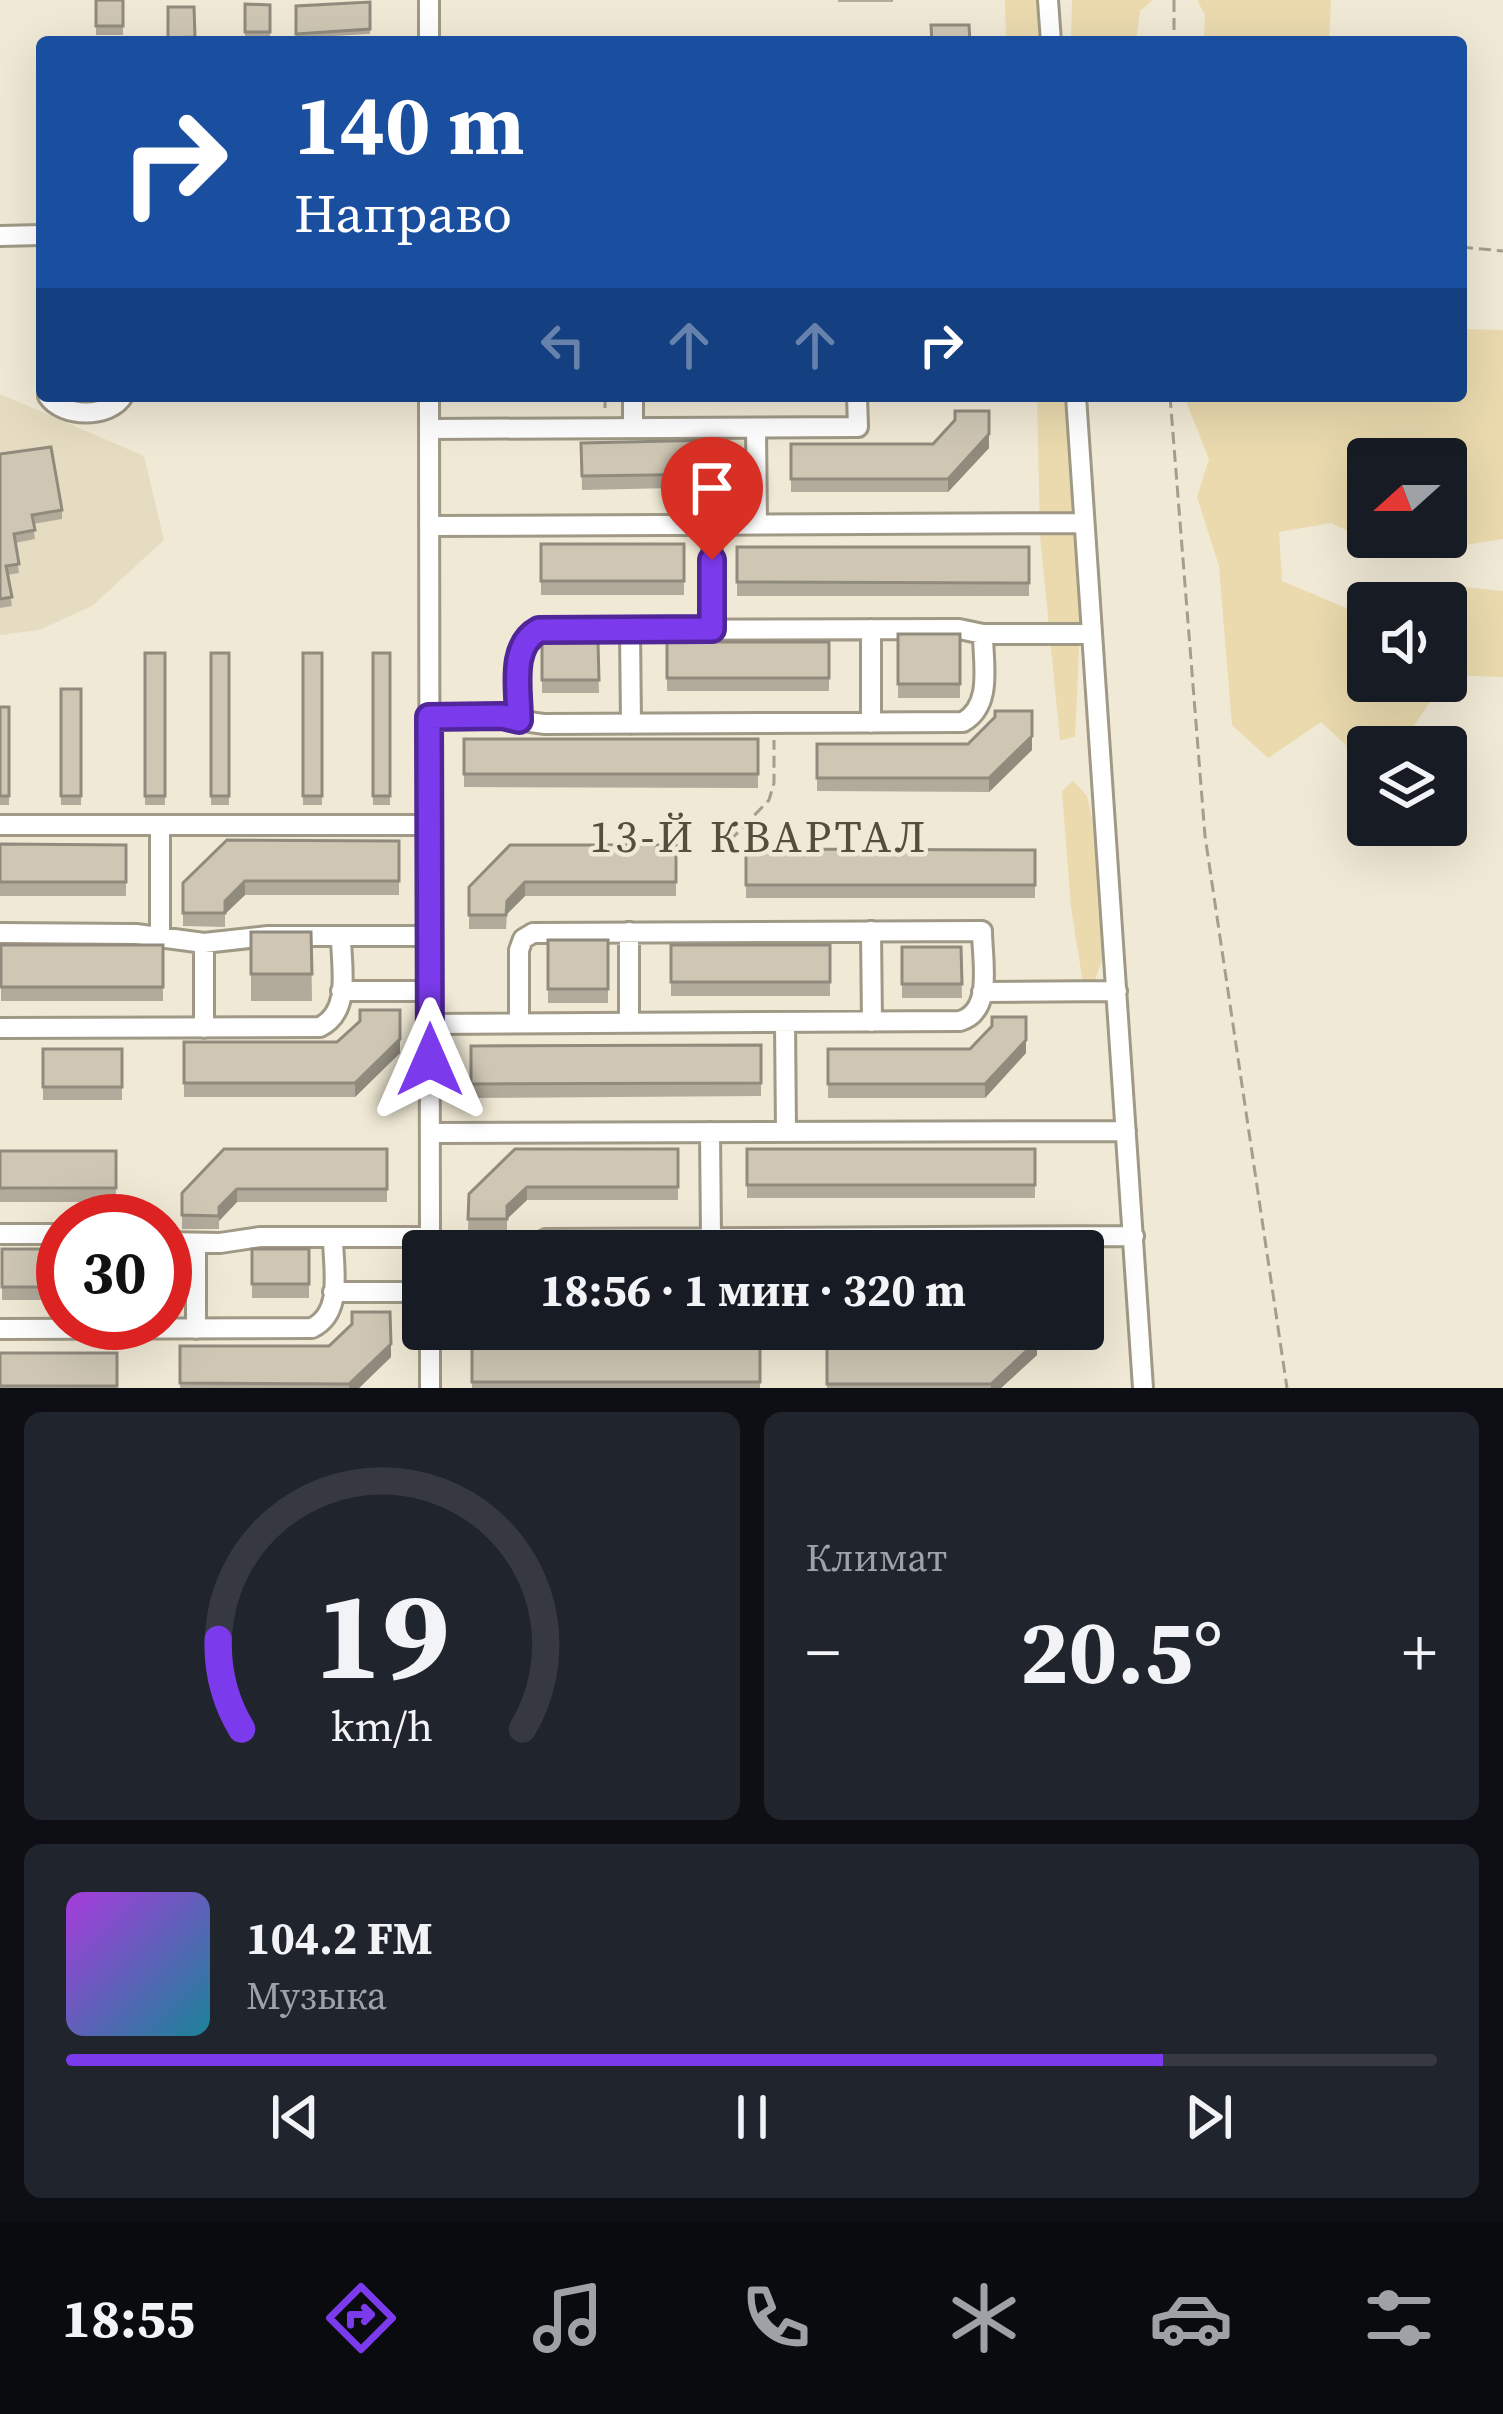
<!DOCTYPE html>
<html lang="ru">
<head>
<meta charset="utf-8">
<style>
	:root { --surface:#171b24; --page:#20242c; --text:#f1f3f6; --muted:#9ea1a6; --line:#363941; --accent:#7c3aed }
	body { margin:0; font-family:"Source Serif 4",serif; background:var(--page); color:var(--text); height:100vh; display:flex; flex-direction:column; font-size:45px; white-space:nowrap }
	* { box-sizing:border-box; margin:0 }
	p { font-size:39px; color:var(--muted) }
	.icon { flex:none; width:66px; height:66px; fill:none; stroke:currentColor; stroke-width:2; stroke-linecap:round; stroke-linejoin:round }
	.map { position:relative; height:1388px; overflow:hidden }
	.details { display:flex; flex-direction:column; gap:24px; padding:24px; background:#0d0f14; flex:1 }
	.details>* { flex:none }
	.top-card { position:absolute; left:36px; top:36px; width:1431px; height:366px; border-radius:12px; box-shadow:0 12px 48px #0002; background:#1a4fa0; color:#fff; overflow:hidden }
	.needle { width:78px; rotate:249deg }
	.fabs { position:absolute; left:1347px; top:438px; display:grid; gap:24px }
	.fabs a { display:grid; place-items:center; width:120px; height:120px; border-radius:12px; background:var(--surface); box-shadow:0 12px 48px #0002; font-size:60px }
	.speed { position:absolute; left:36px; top:1194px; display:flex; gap:24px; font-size:60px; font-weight:700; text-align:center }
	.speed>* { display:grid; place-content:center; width:156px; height:156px; border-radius:50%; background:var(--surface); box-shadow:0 12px 48px #0002; line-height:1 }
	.speed .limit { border:18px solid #d22; background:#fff; color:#111 }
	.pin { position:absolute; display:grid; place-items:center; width:102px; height:102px; color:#fff; margin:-123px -51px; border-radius:50% 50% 50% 0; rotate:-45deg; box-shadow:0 0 12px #0007 }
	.pin .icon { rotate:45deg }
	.me { position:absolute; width:132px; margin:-66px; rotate:0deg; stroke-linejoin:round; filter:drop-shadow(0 0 9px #0008) }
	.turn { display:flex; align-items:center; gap:42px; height:252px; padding:0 60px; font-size:54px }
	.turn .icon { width:156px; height:156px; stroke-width:2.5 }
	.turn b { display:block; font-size:84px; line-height:102px }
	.lanes { display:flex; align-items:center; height:114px; padding:0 60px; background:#0003; justify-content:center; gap:60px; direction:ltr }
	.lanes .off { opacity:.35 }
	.big { font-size:90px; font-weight:700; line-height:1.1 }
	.details .widget { flex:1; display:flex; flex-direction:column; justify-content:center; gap:18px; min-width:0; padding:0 42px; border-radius:18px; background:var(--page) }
	.details .dial { align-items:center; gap:0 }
	.dial svg { height:312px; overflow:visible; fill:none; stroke:var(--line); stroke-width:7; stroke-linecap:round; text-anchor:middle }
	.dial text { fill:var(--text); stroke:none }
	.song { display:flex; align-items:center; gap:36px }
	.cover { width:144px; height:144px; border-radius:18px; background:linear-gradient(135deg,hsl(280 70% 55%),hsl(190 70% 35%)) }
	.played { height:12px; border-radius:6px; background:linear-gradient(90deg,var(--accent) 80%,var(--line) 80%) }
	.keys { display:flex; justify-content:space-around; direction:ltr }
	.heat { display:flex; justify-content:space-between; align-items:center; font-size:66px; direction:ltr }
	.details .tiles { flex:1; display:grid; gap:24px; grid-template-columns:1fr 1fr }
	.widget:last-child { grid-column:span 2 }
	.trip { position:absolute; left:402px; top:1230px; width:702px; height:120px; border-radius:12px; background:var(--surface); box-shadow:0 12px 48px #0002; font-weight:700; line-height:120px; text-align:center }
	.dock { display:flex; height:192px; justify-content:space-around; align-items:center; background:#090b0e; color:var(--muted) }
	.dock .icon { width:84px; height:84px }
	.dock .on { color:var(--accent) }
	.dock b { font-size:54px; color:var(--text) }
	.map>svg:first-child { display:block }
</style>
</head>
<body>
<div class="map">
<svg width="1503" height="1388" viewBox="0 0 1503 1388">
	<rect width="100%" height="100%" fill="#f0e9d5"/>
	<path fill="#e6dcc1" d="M0,394L144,456L164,540L92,606L39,630L0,635Z"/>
	<path fill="#eadaae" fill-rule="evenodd" d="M1005,0H1045V42H1006Z
		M1072,0H1153L1140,11L1136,42H1071Z
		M1197,0H1331L1329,42H1204L1205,15Z
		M1461,329L1503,330V539L1401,555L1331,523L1279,532L1282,581L1368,617V681H1444L1407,736L1349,748L1321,722L1268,758L1232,725L1219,566L1197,497L1209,459L1184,396H1461ZM1368,459H1446V537H1368Z
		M1037,396H1069L1081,607L1075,737L1060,740L1040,535Z
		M1464,587L1503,591V677L1449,675L1446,678L1443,603Z
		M1073,781L1087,796L1102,861L1107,948L1092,987L1083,983L1071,907L1062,791Z"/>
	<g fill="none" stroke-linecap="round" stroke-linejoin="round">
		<g stroke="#a09986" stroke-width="24">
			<path id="minor" d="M429,0V42
				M1048,0L1051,42
				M0,236L42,235
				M48,396C62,418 110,418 123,396
				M429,396L430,1251
				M633,396V428
				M1076,396L1143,1388
				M756,428L757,524
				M429,429L858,427L857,396
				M712,525V629
				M429,526L1084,523
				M871,629V723
				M630,630L631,724
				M983,634H1092
				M429,717L502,716C517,719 531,723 545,724L963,722C993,705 983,664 983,634L959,629L539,630C509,646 519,691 519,720
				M0,825H430
				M871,931L872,1022
				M629,932V1023
				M0,933L136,934L204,943L268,936H430
				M160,938V825
				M204,943V1028
				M341,991H430
				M982,992L1117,991
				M785,1022L786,1132
				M430,1024L960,1021C994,1011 982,960 982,931L533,933L523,939L519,950V1023
				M0,1028L320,1027C352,1011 341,967 341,936
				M710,1132L711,1238
				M430,1133L1126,1131
				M0,1234H63
				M165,1242L220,1243L260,1237H430
				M196,1244V1329
				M524,1251L546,1239L1134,1236
				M333,1292H423
				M0,1329L312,1328C344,1313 333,1268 333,1237
				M430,1329V1388
				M430,1330L643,1329"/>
		</g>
		<path stroke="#a39e8f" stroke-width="3" stroke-dasharray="12 6" stroke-linecap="butt" d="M1174,0V42
			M1461,247L1503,251
			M605,396V412
			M1170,396L1205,836L1287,1388
			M717,854L769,800L774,783V740"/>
		<use href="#minor" stroke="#fff" stroke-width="18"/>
	</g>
	<path fill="#b2ab9b" d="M96,0H123V35H96Z
		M838,0H893V2H838Z
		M370,2V34L296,38V6Z
		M245,4L270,5V37H245Z
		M168,7H194L195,42H168Z
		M717,440L718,487L582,490L581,443Z
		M791,444L989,448L948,492H791Z
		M0,454L62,510V519L33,524L35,539L15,543L19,573L7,575L12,606L0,608Z
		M541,544H684V595H541Z
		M737,547H1029V596H737Z
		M898,634H960V698H898Z
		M542,641H598L599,693H542Z
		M667,642H829V691H667Z
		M145,653H165V805H145Z
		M211,653H229V805H211Z
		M303,653H322V805H303Z
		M373,653H390V805H373Z
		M61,689H81V805H61Z
		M0,707H9V805H0Z
		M464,739H758V788L464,787Z
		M817,744L1032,750L989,792L817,791Z
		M399,841V895H245L225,914V927L183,926V883Z
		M0,844L126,845V896H0Z
		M676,845V896H525L507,914L506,929H469V887Z
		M746,849L1035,850V898H746Z
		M251,932H311L312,1001H251Z
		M548,940H608V1003H548Z
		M1,945H163V1001H1Z
		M671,945H830V996H671Z
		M902,947H961L962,998H902Z
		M400,1010V1053L355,1097H184V1042H337Z
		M761,1045V1096L471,1098V1046Z
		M43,1049H122V1100H43Z
		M828,1049L1026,1053L985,1098H828Z
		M387,1149V1202H237L219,1221V1229H182V1193Z
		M678,1149V1200H527L507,1219V1232H468L469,1194Z
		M747,1149H1035V1198H747Z
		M0,1151H116V1202H0Z
		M2,1249H63V1300H2Z
		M252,1249H309V1298H252Z
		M180,1346L391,1357L359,1388H180Z
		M472,1346H760V1388H472Z
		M827,1347L1037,1355L1001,1388H827Z
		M0,1353H117V1388H0Z"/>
	<path fill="#918b7e" d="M989,434V448L948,492V479Z
		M1032,736V750L989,792V778Z
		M245,881V895L225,914V901Z
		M525,882V896L507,914V901Z
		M400,1039V1053L355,1097V1083Z
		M1026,1040V1053L985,1098V1084Z
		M527,1187V1200L507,1219V1206Z
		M237,1189V1202L219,1221V1207Z
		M1037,1341V1355L1001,1388H991V1384Z
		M391,1344V1357L359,1388H349V1384Z"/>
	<path fill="#cfc7b4" stroke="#918b7e" stroke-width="3" d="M96,0H123V26H96Z
		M370,2V29L296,34V6Z
		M245,4L270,5V32H245Z
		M168,7H194L195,37L168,38Z
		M931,25H969L970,42H932Z
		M955,411H989V434L948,479H791V444H933L955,420Z
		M717,440L718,474L582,476L581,443Z
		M51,447L62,510L32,515L35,530L14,534L19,564L6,566L12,597L0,599V454Z
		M541,544H684V581H541Z
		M737,547H1029V583L737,582Z
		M898,634H960V684H898Z
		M542,641H598L599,680H542Z
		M667,642H829V678H667Z
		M145,653H165V796H145Z
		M211,653H229V796H211Z
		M303,653H322V796H303Z
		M373,653H390V796H373Z
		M61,689H81V796H61Z
		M0,707H9V796H0Z
		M995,711H1032V736L989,778H817V744H968L995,717Z
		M464,739H758V774H464Z
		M227,840L399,841V881H245L225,901V913H183V883Z
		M0,844L126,845V882H0Z
		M510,845H676V882H525L507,901L506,915H469V887Z
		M746,849L1035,850V885H746Z
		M251,932H311L312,974H251Z
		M548,940H608V989H548Z
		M1,945H163V987H1Z
		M671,945H830V982H671Z
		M902,947H961L962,984H902Z
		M360,1010H400V1039L355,1083H184V1042H337L360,1021Z
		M992,1017H1026V1040L985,1084H828V1049H970L992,1026Z
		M761,1045V1083L471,1084V1046Z
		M43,1049H122V1087H43Z
		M224,1149H387V1189H237L219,1207V1216L182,1215V1193Z
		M515,1149H678V1187H527L507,1206V1219H468L469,1194Z
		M747,1149H1035V1185H747Z
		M0,1151H116V1188H0Z
		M961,1243V1251H902V1244Z
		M600,1247V1251H543V1248Z
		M2,1249H63V1287H2Z
		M252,1249H309V1284H252Z
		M673,1249H832V1251H673Z
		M352,1312H390L391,1344L349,1384L180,1383V1346H329L352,1324Z
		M994,1329H1036L1037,1341L991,1384H827V1347H975Z
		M472,1346H760V1382H472Z
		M0,1353H117V1386H0Z"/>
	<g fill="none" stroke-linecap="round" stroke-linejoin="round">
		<g stroke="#51269a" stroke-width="30">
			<path id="route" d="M430,1060L429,717L502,716L519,720C519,690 509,646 539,630L712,629V560"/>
		</g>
		<use href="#route" stroke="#7c3aed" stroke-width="21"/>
	</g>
	<g text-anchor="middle" stroke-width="9" stroke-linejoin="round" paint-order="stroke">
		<g font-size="45" letter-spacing="3" fill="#544e3d" stroke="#f0e9d5">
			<text x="759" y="852">13-Й КВАРТАЛ</text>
		</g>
	</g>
</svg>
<div class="fabs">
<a><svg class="needle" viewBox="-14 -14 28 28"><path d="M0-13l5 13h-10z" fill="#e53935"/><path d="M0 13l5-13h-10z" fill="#9ea1a6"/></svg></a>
<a><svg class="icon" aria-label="sound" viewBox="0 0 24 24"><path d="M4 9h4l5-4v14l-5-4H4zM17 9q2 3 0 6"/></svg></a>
<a><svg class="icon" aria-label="layers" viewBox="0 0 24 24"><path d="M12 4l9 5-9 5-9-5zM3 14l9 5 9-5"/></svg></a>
</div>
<div class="speed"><div class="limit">30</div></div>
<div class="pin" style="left:712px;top:560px;background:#d93025"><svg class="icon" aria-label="arrive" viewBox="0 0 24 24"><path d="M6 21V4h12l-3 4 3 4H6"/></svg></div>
<svg class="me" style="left:430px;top:1060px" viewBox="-20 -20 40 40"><path d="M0-17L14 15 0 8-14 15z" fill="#7c3aed" stroke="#fff" stroke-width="4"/></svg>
<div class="trip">18:56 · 1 мин · 320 m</div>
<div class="top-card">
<div class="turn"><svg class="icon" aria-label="right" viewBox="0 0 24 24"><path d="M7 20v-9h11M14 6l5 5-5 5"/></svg><div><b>140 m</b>Направо</div></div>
<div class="lanes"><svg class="icon off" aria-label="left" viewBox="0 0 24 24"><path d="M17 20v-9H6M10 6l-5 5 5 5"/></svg><svg class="icon off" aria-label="ahead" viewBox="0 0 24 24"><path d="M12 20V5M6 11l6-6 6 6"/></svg><svg class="icon off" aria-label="ahead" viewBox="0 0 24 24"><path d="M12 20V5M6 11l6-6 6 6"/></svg><svg class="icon" aria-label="right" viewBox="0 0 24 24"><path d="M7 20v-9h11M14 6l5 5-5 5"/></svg></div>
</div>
</div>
<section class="details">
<div class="tiles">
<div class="widget dial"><svg viewBox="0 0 100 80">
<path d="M14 69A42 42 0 1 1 86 69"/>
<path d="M14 69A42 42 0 0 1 8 46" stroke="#7c3aed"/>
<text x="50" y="56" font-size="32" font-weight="700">19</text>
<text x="50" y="72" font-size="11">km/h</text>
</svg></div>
<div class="widget"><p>Климат</p>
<div class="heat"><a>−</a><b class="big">20.5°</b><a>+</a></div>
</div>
<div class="widget">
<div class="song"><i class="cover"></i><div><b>104.2 FM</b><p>Музыка</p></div></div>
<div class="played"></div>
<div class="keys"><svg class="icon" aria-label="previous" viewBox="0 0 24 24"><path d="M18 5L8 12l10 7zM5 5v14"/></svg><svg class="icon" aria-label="pause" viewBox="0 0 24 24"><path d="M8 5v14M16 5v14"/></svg><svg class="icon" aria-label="next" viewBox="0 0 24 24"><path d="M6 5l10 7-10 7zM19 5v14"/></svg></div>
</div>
</div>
</section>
<nav class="dock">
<b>18:55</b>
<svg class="icon on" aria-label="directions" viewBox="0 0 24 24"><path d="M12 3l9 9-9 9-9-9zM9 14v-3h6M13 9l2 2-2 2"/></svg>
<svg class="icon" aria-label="music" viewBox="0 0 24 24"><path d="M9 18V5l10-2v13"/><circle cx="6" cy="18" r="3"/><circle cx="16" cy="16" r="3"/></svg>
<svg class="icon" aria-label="phone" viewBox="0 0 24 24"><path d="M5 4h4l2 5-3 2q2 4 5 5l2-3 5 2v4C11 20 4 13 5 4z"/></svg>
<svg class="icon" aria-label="climate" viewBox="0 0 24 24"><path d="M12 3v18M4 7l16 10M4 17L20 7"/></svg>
<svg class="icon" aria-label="car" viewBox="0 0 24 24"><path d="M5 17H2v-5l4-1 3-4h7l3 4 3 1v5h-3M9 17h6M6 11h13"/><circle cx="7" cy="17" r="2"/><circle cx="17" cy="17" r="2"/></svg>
<svg class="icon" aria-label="filters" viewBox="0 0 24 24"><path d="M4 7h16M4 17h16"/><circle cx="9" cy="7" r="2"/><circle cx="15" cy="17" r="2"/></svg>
</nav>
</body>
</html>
